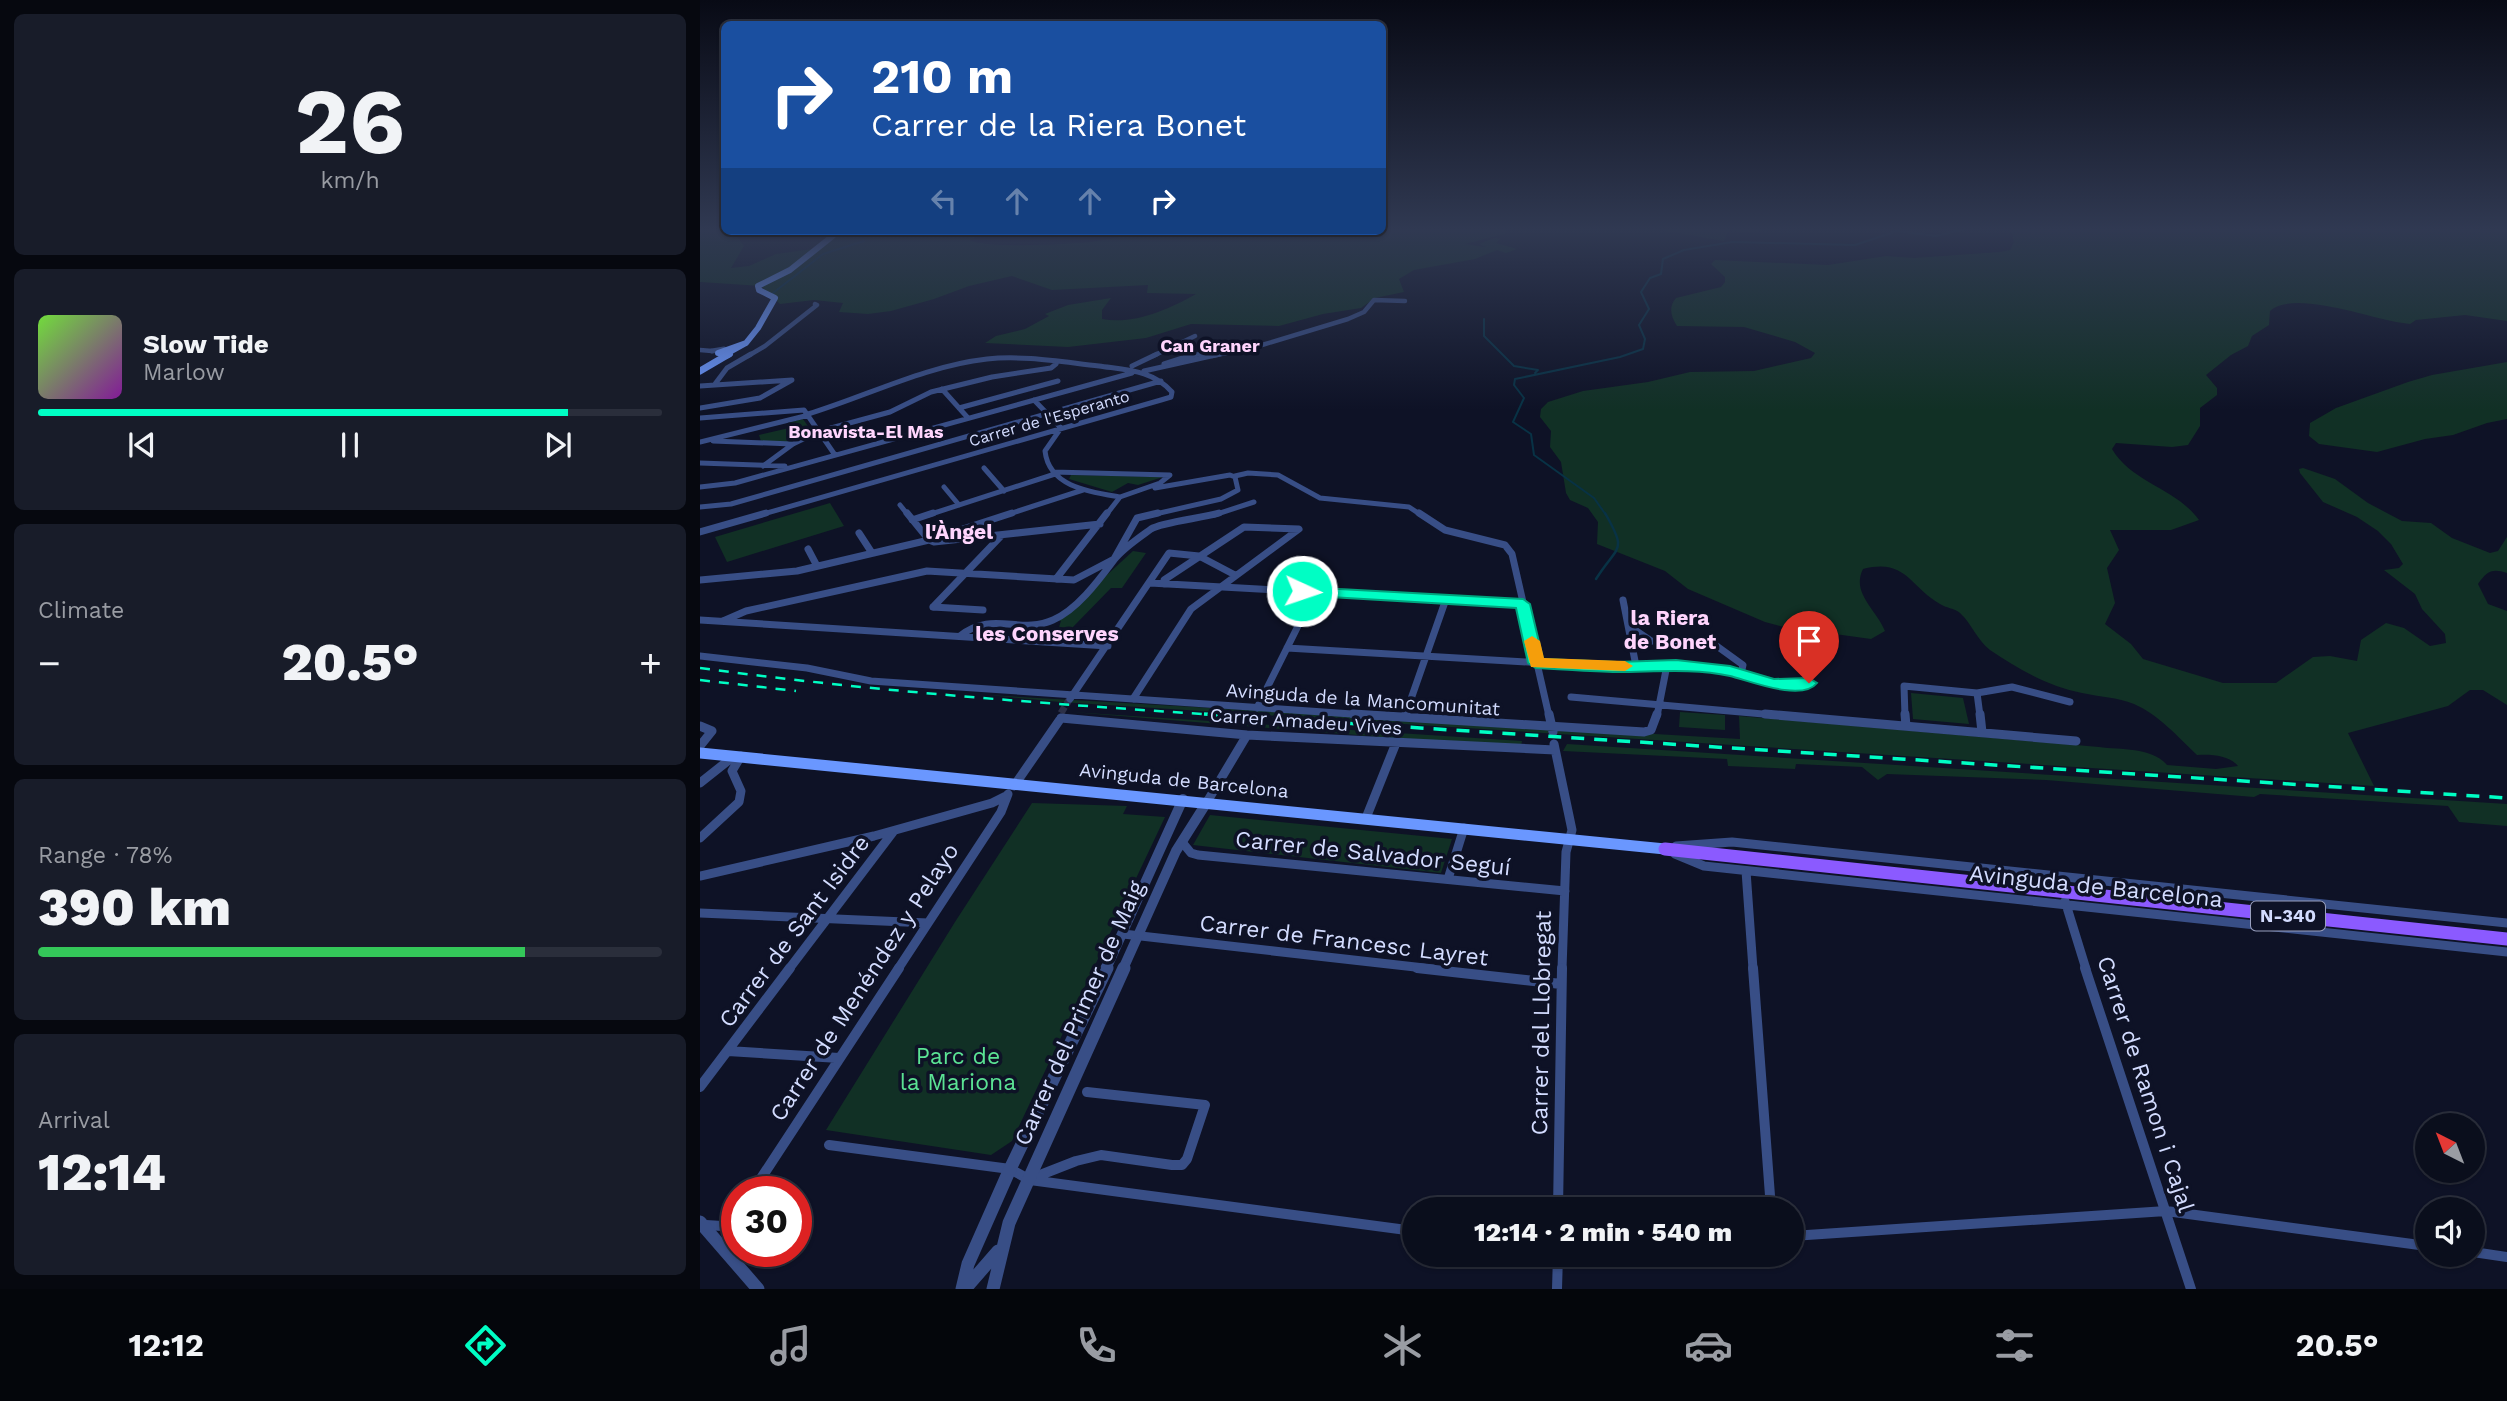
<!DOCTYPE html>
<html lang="en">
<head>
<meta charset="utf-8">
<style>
	:root { --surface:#0a0e1c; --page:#181c29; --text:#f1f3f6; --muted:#999ca3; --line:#2a2e3b; --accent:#00fec4 }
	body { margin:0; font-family:"Work Sans",sans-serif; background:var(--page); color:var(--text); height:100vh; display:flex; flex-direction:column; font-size:26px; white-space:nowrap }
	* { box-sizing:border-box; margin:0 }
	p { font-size:23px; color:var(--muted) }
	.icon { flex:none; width:38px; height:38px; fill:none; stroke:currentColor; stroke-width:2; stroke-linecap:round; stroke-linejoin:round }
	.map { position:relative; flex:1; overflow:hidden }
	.drawer { display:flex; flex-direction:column; gap:14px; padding:14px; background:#06080f; width:700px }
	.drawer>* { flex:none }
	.hud { position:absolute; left:21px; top:21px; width:665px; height:214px; border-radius:10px; box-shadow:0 2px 5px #0004,0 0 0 2px var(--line); background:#1a4fa0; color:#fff; overflow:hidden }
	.needle { width:46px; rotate:318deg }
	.fabs { position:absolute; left:1715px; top:1113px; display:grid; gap:14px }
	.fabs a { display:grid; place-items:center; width:70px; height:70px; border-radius:50%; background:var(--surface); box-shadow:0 2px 5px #0004,0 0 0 2px var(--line); font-size:35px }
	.speed { position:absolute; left:21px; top:1176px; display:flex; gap:14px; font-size:35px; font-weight:700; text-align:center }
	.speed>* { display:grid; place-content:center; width:91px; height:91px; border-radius:50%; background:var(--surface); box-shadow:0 2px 5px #0004,0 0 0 2px var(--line); line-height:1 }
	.speed .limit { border:10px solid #d22; background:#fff; color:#111 }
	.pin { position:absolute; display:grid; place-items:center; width:60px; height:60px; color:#fff; margin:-72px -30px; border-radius:50% 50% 50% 0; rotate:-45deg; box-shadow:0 0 7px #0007 }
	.pin .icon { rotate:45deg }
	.me { position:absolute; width:77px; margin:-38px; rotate:93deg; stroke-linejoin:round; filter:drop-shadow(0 0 5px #0008) }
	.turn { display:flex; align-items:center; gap:24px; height:147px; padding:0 35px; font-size:32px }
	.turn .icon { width:91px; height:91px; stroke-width:2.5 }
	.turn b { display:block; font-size:49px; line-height:60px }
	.lanes { display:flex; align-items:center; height:66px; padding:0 35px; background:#0003; justify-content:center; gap:35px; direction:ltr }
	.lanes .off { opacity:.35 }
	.big { font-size:52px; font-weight:800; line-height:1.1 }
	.drawer .widget { flex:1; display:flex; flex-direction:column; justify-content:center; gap:10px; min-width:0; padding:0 24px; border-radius:10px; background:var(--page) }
	.drawer .dial { align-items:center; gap:0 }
	.dial b { font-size:91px; line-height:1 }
	.song { display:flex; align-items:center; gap:21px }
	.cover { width:84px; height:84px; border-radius:10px; background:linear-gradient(135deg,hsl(100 70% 55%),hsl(290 70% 35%)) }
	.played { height:7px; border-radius:4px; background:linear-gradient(90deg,var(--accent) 85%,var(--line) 85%) }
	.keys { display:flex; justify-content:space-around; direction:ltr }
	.heat { display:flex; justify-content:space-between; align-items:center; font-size:38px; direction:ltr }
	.charge { height:10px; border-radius:5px; background:linear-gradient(90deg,#34c759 78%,var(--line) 0) }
	.trip { position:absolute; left:702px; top:1197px; width:402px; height:70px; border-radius:35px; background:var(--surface); box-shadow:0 2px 5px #0004,0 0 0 2px var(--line); font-weight:800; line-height:70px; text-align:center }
	.tab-bar { display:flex; height:112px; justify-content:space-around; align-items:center; background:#04060b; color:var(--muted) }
	.tab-bar .icon { width:49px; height:49px }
	.tab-bar .current { color:var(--accent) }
	.tab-bar b { font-size:32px; color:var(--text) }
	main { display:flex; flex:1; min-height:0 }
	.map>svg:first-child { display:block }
</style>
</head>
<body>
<main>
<section class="drawer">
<div class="widget dial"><b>26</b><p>km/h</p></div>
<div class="widget">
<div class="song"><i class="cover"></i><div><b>Slow Tide</b><p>Marlow</p></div></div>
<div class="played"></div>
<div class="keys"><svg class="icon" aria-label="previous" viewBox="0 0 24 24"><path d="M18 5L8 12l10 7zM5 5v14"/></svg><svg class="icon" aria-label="pause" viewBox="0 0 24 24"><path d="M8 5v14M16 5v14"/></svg><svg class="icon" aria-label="next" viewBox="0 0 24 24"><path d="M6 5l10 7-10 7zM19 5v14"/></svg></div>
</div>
<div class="widget"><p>Climate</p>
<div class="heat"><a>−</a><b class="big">20.5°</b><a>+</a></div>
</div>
<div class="widget"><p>Range · 78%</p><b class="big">390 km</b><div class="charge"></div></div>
<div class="widget"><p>Arrival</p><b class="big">12:14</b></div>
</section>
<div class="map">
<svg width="1807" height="1289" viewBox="0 0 1807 1289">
	<rect width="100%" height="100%" fill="#0e1226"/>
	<path fill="#113025" d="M0,229L33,231L44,246L31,268L49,266L76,254L112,249L149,231H287L270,240C284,249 371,244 391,242C409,240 427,235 445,231L805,229L808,233L765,244L785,247L779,244L794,238L800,239L796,243L817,249L806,253L797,250L775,259L714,270L699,279L704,292L675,298L661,308L623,314L579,326L491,324L446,338L368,347L285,343L296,336L325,329L349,316L345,314L368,305L411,298L402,310V319C433,325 468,310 496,294L447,293L448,285L352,290L312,276L269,286L234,299L191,311L168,314L139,312L143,303L114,300L80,304L61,286L0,282Z
		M954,229H1069L1048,233L1029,230L1024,241Z
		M1306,229H1807V321L1765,315L1716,320L1710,324L1696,322C1667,317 1592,290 1570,311L1569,325L1552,336L1548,346L1531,355L1506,375L1517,388V395L1500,408V426L1488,445L1472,447L1416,443L1412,449C1432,483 1476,488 1499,520L1471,530H1410L1419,550L1407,568L1415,603L1405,624L1431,644L1443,659L1523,683H1576L1613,657L1630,656L1657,661L1661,640L1686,623L1704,628L1730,646L1746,643L1745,634L1722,609L1715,594L1684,570L1699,568L1703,564L1691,544L1678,531L1657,517L1623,502L1600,473L1599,469L1603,468L1635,479L1668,503L1702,521L1731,523L1752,538L1790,553L1798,551L1807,537V573C1792,568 1787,571 1778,584L1788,604L1807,611V705L1783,690H1770L1748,706L1648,733L1674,786L360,702L288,695L1040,739L1039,716L1399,747C1421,750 1452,747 1467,765L1516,769L1538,766C1529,755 1511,754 1497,755C1478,737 1459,715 1434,704C1417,697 1400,697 1382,693C1349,687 1318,669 1290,650C1277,640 1272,624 1260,613C1254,608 1246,608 1240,604C1209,586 1206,558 1163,569C1151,593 1176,609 1185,631L1171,639L1084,627L1065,622L988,589L965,571L897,544L898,522L888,508L870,500L866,493L861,462L850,447L851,431L840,417L841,409L848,402L883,391L948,382L990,372L1054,371L1111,358L1115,353L1095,342L1044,327L977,326C971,317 968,307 976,298L1021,287L1025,282V277L1011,264L1015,260L1128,265L1186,256L1214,258L1300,252L1310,250L1314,242L1312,233Z
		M1807,362V419L1787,423L1753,435L1725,439L1677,452L1619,444L1609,436L1610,423L1636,408L1708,382L1732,375Z
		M103,419L112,432L91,442L61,441L59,435L89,428L88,423Z
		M371,475L463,477L438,485L428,483L412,492L369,479Z
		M130,503L144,526L27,562L15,537Z
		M433,551L446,553L422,588H411L372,628L359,627L361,621L358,620Z
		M1211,693L1263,698L1269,724L1213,719Z
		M371,712L822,741L821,746L694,738Z
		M980,712L1025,715V730L979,727Z
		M867,744L1807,804V826L1759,822L1748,806L1560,794L1554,797L1346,780L1187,774L1178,780L1162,767L1096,764L1095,769L1028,766L1027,759L863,751Z
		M332,803L427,806L423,814L465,817L312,1141L291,1155L126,1130L255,922Z
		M510,815L752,839L741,873L493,845Z"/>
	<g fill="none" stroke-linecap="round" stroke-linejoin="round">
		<path stroke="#083245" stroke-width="2" d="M73,293L123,254L164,241L160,236L166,231
			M784,319V336L814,366L838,370L835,373
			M906,515L894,498L834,455L831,434L813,422L824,398L814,385L815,379L920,357L943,349L945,339L939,325L949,309L941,292L950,278L961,274L963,259L984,250L1032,242L1155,245L1197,231L1236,236L1265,229"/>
		<path stroke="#083245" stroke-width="2.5" d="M896,579C918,544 928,553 905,513"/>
		<path stroke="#2c3047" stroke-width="7" stroke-dasharray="7 3.5" stroke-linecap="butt" d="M361,713L369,700"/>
		<path stroke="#384e86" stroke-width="4.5" d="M0,350L12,351
			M48,356L65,346L117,305L115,304
			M453,356L495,336
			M489,356L523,350
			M512,356L562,345L648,319L664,312L674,300L705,301"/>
		<path stroke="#384e86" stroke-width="5" d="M464,364L495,354
			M432,366L457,354
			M444,371L520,354
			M15,384L27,368L51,354
			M0,386L92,380L60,398L0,408
			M242,389L268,418
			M334,400L361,428
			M259,408L358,381
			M0,418L104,410L135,455
			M361,428L345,451C349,487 390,492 420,497
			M13,441L92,444
			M0,442L109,415
			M0,463L85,466
			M63,466L93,444L120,431L190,412L231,392L292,377L351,368L356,364
			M284,468L304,491
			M353,472L470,475L460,483L420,497L406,515
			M535,476L548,473L578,475L620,498L709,507L721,515
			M0,487L35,483L432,373
			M244,487L259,505
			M200,505L208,515
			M0,507L31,504L461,381
			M60,515L461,400L471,397L472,392C453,370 426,370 399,366C362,362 323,355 287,359C225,366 167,396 108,414
			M228,515L355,474
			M306,515L383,490
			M451,515L521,499L538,490L535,477L530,475L455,488
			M514,515L554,502"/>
		<path stroke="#384e86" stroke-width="7" d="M207,513L229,540L234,542L400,524
			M719,513L745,530L805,545L812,554L849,716
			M212,520L233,513
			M0,532L66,513
			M159,533L172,553
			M108,549L117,566
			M414,559L437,518L458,513
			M356,579L407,513
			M0,580L97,571L229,540L312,513
			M450,583L823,604
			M923,600L936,666
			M233,607L301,536
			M233,607L283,610
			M0,620L408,646
			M23,621L46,611L227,571L374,580L414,559
			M929,626L951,641L1014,644L1043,665L1041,674
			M260,636C292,610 320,635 353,620C377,610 399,580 414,560C422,549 440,537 451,529C462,522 503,518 519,513
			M587,648L878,665H976L1030,671L1074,684L1109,683
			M0,656L107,668L171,681L681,716
			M1277,693L1312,687L1370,702
			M1277,693L1280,716
			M871,697L1085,716
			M370,699L469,553L499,556L535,575
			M433,699L491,609L599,529L544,527L464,580V584
			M557,708L615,592
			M705,716L746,599
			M957,716L967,665
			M1205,716L1204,686L1277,693"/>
		<path stroke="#384e86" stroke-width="9" d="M653,714L944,732L951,730L957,714
			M849,714L853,732
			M1065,714L1376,741
			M1205,714L1206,726
			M1280,714L1282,732
			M705,717L706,714
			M361,718L547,735L855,750
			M0,726L12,731L0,746
			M854,744L872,830L866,852L862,969
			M0,783L34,756
			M314,786L361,718
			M507,802L547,735
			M666,818L696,743
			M0,838L39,802L41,791L32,771L41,756
			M482,842L491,853L498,855L865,891
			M976,846L1032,842L1807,923
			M975,854L1004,866L1807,952
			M1046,871L1053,969
			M0,876L174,836L292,803L306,796
			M748,879L764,828
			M1365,901L1386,969
			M0,913L228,923
			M423,934L733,969
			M89,969L193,832
			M198,969L301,812L308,794"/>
		<path stroke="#384e86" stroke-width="10" d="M717,968L861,984
			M1053,968L1071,1209
			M1385,968L1491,1289
			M28,1051L139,1058
			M0,1087L90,968
			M129,1145L310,1169L330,1180L714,1231
			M330,1179L376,1161L401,1155L472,1165H482L487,1159L505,1105L387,1092
			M52,1192L199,968
			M858,1209L862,968
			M6,1225L22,1226L37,1215
			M1092,1236L1466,1211L1727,1246
			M1773,1252L1807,1257
			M857,1289L858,1255"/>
		<path stroke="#384e86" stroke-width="5" d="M12,351L24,349"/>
		<path stroke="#384e86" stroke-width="10" d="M406,969L483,799
			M423,969L476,851L507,802"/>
		<path stroke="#384e86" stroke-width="13" d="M0,1222L58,1289
			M262,1289L268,1264L310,1169L407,968
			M265,1289L298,1251
			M293,1289L309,1223L424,968"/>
		<path stroke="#6a97ff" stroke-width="6" d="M46,343L28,353H18Z
			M46,343L58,328L75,298L59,290L58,286L90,270L139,231
			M26,356L30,354"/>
		<path stroke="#6a97ff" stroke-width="7" d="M0,371L29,354"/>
		<path stroke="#6a97ff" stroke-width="11" d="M0,753L965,849"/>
		<path stroke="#8b5aff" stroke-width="13" d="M965,849L1807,939"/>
		<path stroke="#00fec4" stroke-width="2.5" stroke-dasharray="10 9" stroke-linecap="butt" d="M0,668C176,692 353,704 531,716
			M0,680L96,691"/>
		<path stroke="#00fec4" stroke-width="3.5" stroke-dasharray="13 10" stroke-linecap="butt" d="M504,714L1807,798"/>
	</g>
	<linearGradient id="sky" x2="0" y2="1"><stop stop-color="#080a15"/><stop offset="0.56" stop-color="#303952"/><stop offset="1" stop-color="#303952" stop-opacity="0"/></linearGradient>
	<rect width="1807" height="410" fill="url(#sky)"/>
	<path fill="#00fec4" stroke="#00a57f" stroke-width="2" d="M602,587L823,599L830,604L843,659L917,662L976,660L1030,666L1074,679L1109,678L1117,683C1102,702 1050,681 1030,676C993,668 955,672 917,672C890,672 863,669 836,668L828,663L816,608L596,595L594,591L596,588Z"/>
	<path fill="#f59e0b" d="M832,636L840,641L844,658L925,661L933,666L925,671L831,667L824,641Z"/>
	<g text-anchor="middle" stroke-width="7" stroke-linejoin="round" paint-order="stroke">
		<g font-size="16" fill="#d3dcff" stroke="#0e1226">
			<text transform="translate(349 418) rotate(-16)" y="6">Carrer de l'Esperanto</text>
		</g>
		<g font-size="18" font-weight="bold" fill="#ffd5fd" stroke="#0e1226">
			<text x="510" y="352">Can Graner</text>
			<text x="166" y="438">Bonavista-El Mas</text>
		</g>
		<rect fill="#0e1226" stroke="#989fbe" stroke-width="2" x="1551" y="901.5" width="74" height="29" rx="5"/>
		<g font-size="18" font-weight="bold" fill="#d3dcff">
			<text x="1588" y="922">N-340</text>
		</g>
		<g font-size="19" fill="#d3dcff" stroke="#0e1226">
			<text transform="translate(663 699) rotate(4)" y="7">Avinguda de la Mancomunitat</text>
			<text transform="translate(606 721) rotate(4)" y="7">Carrer Amadeu Vives</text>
			<text transform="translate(484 780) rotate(6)" y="7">Avinguda de Barcelona</text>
		</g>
		<g font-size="21" font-weight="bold" fill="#ffd5fd" stroke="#0e1226">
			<text x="259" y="539">l'Àngel</text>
			<text x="970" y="625">la Riera<tspan x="970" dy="24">de Bonet</tspan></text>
			<text x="347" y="641">les Conserves</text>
		</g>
		<g font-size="23" fill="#d3dcff" stroke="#0e1226">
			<text transform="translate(673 853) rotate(6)" y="8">Carrer de Salvador Seguí</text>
			<text transform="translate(1396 886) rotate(6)" y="8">Avinguda de Barcelona</text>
			<text transform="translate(94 931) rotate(-53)" y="8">Carrer de Sant Isidre</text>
			<text transform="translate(644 940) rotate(7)" y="8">Carrer de Francesc Layret</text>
			<text transform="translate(164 982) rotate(-57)" y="8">Carrer de Menéndez y Pelayo</text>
			<text transform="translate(379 1013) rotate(-66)" y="8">Carrer del Primer de Maig</text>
			<text transform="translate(841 1023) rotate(-89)" y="8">Carrer del Llobregat</text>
			<text transform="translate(1446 1084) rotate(72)" y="8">Carrer de Ramon i Cajal</text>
		</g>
		<g font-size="23" fill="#5be394" stroke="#0e1226">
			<text x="258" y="1064">Parc de<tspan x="258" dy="26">la Mariona</tspan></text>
		</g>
	</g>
</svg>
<div class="fabs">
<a><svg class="needle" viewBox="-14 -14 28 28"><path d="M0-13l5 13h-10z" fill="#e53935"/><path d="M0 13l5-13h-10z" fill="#999ca3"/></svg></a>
<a><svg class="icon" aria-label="sound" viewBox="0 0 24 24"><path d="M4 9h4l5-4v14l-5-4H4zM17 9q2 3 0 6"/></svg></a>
</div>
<div class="speed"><div class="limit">30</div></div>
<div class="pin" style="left:1109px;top:683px;background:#d93025"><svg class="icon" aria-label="arrive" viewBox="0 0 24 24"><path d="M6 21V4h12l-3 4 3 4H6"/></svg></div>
<svg class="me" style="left:602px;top:591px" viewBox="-20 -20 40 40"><circle r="17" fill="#00fec4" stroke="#fff" stroke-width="3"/><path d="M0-11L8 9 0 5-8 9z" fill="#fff"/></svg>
<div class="trip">12:14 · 2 min · 540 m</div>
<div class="hud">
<div class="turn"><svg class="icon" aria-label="right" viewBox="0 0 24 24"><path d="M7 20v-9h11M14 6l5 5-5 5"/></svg><div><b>210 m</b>Carrer de la Riera Bonet</div></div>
<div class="lanes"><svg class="icon off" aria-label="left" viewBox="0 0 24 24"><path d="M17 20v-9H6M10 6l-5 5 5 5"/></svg><svg class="icon off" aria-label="ahead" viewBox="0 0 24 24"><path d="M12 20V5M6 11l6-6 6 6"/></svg><svg class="icon off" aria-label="ahead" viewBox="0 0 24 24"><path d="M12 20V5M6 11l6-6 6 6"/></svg><svg class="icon" aria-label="right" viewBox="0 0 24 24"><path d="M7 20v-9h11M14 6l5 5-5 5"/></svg></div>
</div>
</div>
</main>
<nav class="tab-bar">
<b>12:12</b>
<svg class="icon current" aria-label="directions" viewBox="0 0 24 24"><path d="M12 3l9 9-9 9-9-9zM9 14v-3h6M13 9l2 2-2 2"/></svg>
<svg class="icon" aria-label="music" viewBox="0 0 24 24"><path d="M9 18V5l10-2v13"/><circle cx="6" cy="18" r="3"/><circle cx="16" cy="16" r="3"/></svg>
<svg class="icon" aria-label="phone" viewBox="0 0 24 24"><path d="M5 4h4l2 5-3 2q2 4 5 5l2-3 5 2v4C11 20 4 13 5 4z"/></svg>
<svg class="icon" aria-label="climate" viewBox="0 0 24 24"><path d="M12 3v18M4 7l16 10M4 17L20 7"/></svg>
<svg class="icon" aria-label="car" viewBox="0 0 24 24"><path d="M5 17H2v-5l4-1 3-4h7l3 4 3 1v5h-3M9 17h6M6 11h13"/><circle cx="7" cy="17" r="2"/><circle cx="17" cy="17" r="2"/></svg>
<svg class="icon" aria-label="filters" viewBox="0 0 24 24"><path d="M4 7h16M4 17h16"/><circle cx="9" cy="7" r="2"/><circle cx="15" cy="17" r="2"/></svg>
<b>20.5°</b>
</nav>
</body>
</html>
